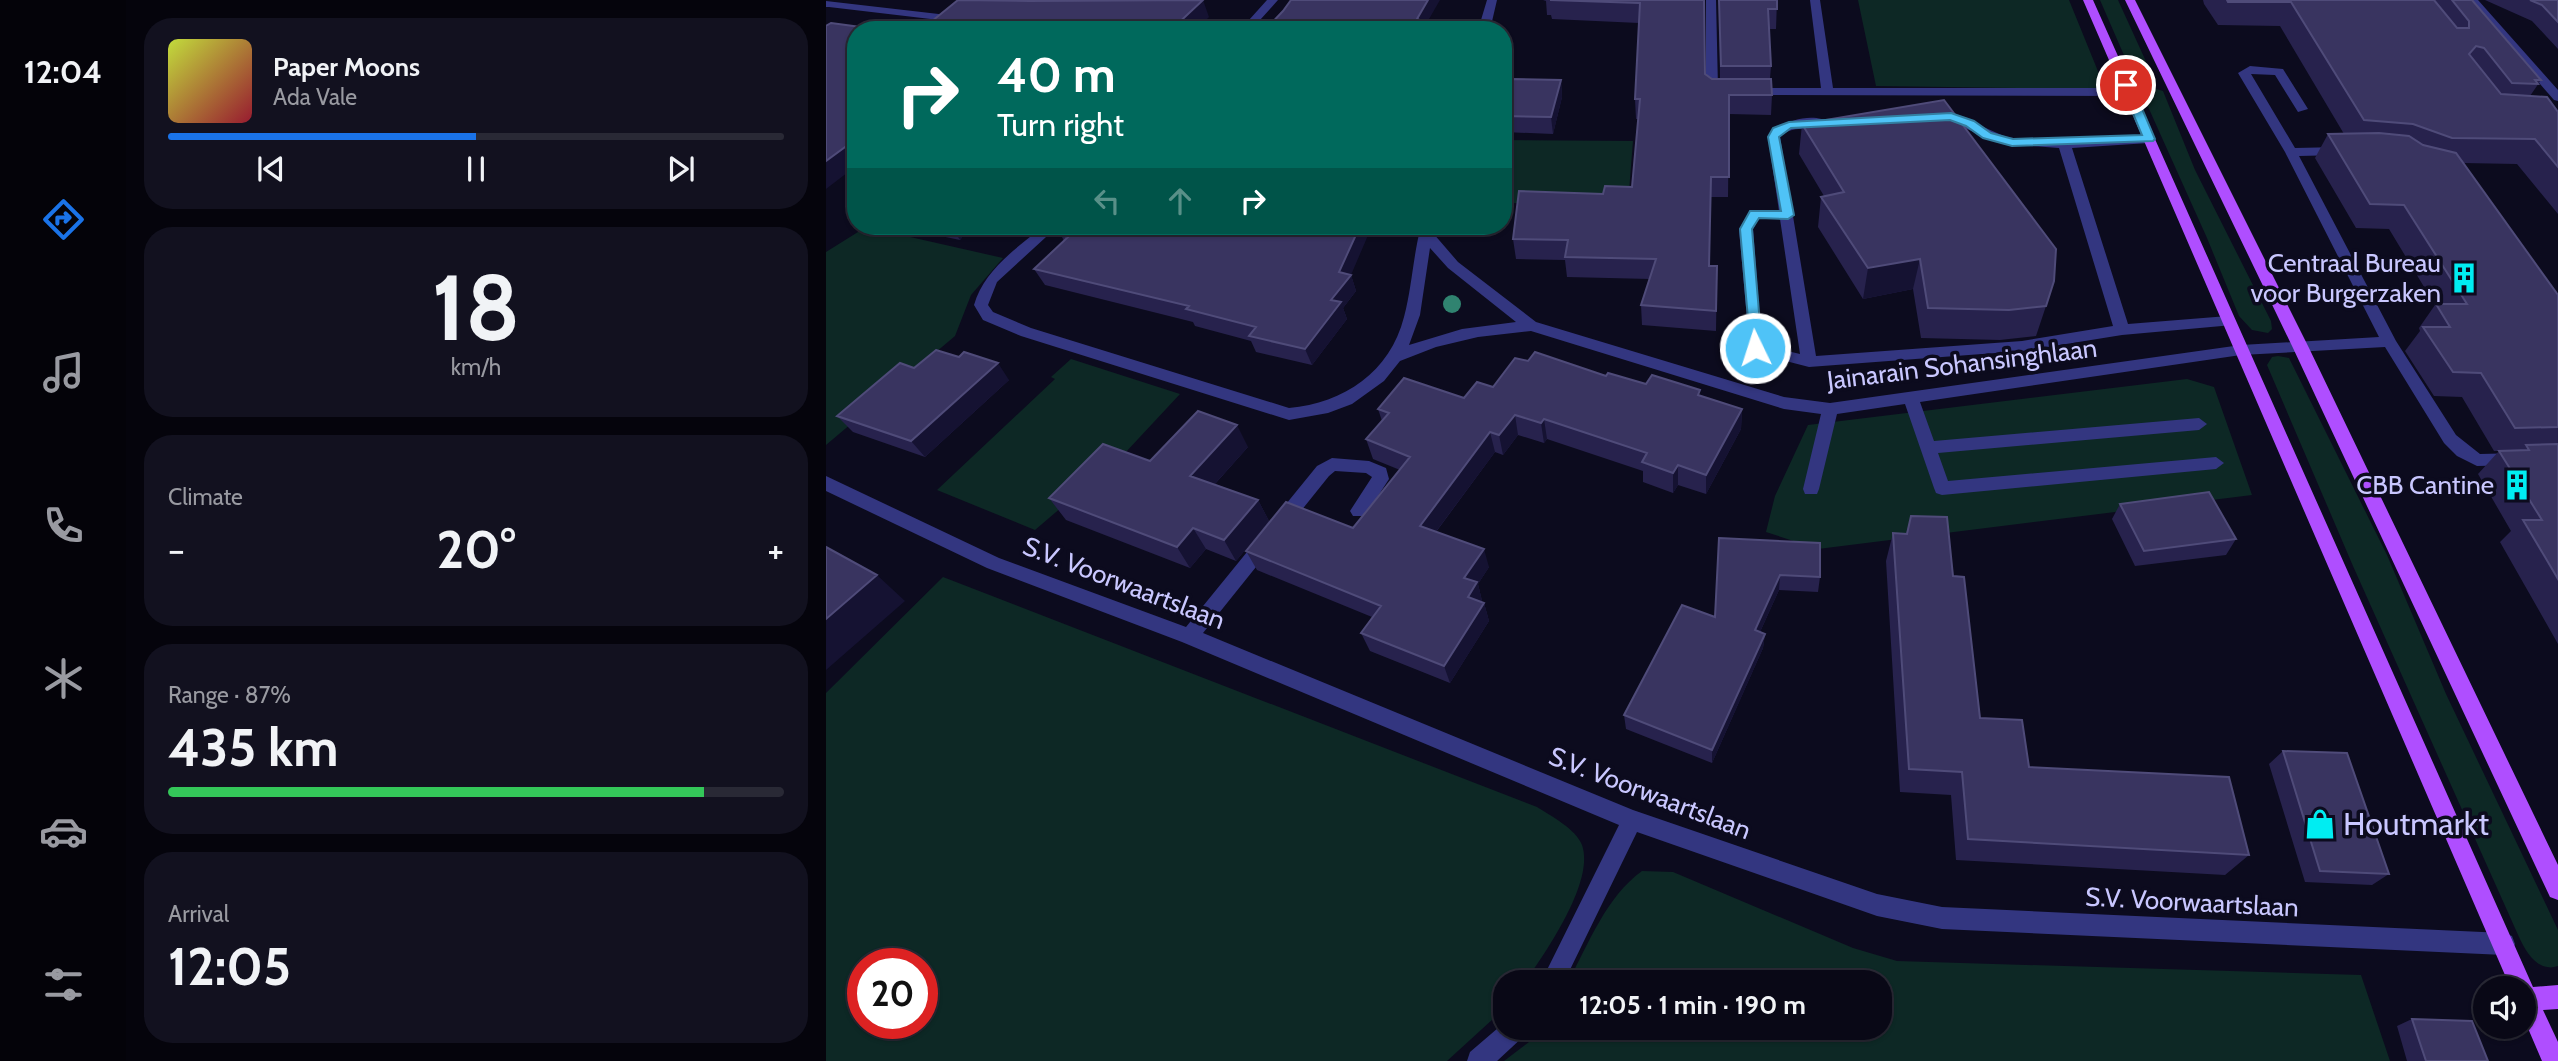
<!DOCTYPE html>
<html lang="en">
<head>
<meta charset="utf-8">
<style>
	:root { --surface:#090816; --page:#12111f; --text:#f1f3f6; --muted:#999aa1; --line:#292935; --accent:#1a73e8 }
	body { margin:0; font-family:Cabin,sans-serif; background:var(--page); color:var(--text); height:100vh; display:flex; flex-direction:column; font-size:26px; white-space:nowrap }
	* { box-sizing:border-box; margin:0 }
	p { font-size:23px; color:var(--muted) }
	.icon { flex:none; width:38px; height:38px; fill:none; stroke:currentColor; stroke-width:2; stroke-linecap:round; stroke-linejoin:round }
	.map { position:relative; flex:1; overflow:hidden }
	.details { display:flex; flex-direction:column; gap:18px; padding:18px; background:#05040c; width:700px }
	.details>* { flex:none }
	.top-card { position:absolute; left:21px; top:21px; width:665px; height:214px; border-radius:28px; box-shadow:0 2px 5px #0004,0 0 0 2px var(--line); background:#00695c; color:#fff; overflow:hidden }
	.tools { position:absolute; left:1647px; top:976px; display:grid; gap:14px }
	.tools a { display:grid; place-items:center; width:63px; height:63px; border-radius:50%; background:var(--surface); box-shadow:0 2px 5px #0004,0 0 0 2px var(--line); font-size:35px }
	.speed { position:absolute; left:21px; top:948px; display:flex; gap:14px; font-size:35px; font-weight:700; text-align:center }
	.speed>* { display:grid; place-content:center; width:91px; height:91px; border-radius:50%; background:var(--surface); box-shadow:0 2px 5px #0004,0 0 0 2px var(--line); line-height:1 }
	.speed .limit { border:10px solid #d22; background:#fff; color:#111 }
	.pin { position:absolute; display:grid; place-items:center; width:60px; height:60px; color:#fff; margin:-30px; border:4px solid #fff; border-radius:50%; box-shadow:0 2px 7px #0007 }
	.me { position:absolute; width:77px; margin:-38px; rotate:356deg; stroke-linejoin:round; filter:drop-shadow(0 0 5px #0008) }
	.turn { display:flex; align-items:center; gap:24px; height:147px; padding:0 35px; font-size:32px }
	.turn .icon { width:91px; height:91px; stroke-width:2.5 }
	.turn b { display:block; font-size:49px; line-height:60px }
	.lanes { display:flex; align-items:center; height:66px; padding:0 35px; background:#0003; justify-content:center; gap:35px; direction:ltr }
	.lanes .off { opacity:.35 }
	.big { font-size:52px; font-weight:800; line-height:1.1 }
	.details .widget { flex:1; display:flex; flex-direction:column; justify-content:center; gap:10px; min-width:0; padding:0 24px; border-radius:28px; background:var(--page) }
	.details .dial { align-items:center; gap:0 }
	.dial b { font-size:91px; line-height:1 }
	.song { display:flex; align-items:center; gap:21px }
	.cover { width:84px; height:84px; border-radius:10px; background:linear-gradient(135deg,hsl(70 70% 55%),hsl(350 70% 35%)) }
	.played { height:7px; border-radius:4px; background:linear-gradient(90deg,var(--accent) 50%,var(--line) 50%) }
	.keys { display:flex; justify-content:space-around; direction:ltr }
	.heat { display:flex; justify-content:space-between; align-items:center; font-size:38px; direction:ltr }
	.charge { height:10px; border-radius:5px; background:linear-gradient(90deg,#34c759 87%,var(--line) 0) }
	.trip { position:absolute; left:667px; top:970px; width:399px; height:70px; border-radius:28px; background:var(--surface); box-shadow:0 2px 5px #0004,0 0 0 2px var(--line); font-weight:800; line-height:70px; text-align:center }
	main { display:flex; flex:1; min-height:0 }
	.dock { display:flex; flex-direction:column; width:126px; justify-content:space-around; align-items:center; background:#040309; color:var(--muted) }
	.dock .icon { width:49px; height:49px }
	.dock .current { color:var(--accent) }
	.dock b { font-size:32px; color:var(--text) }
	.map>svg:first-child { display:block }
</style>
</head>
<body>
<main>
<nav class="dock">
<b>12:04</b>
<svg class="icon current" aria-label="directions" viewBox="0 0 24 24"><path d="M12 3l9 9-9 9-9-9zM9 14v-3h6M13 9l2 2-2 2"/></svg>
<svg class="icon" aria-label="music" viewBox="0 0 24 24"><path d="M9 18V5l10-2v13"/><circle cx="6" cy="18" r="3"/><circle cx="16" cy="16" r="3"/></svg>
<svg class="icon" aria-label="phone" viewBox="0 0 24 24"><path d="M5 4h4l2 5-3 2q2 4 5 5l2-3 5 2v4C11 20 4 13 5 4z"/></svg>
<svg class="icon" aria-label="climate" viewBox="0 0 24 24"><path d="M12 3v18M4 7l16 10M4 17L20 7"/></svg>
<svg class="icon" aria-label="car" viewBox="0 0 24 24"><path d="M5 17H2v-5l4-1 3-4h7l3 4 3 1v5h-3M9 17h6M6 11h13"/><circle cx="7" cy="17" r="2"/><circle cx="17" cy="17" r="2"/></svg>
<svg class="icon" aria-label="filters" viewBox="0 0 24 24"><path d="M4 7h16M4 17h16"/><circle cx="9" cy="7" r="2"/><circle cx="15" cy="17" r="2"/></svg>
</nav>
<section class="details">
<div class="widget">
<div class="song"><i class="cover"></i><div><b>Paper Moons</b><p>Ada Vale</p></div></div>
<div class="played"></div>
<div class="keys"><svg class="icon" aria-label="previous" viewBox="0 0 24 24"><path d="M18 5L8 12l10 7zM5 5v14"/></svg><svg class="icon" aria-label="pause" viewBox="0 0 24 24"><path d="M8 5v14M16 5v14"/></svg><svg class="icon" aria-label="next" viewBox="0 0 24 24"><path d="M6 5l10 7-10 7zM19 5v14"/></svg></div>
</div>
<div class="widget dial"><b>18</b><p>km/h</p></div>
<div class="widget"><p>Climate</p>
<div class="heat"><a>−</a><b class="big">20°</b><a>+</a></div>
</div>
<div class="widget"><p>Range · 87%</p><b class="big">435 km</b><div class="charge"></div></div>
<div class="widget"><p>Arrival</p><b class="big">12:05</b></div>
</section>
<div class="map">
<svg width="1732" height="1061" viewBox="0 0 1732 1061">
	<rect width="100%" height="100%" fill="#0c0b1e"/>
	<path fill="#0d2825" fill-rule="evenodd" d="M1032,0H1243L1278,86L1272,89L1050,86Z
		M1274,0H1292L1328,79L1320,81L1307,76Z
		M1327,88L1337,91L1369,170L1445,321L1446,329L1442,333L1426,330L1413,316L1381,238L1319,100L1315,91Z
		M677,140L807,141L802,204L677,203Z
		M40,227L177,258L145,295L129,336L0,445V252Z
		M1452,356L1463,358L1561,555L1620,694L1732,930V966C1712,973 1700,952 1693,937L1527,566L1441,365L1446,357Z
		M245,359L354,394L299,453L209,530L111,490L229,379L225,377Z
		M1361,379L1388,387L1426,495L992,549L940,532L949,496L982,425Z
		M117,577L711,807C725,816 750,829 756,845C769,882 719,953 699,982H679V1008L621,1061H0V693ZM37,964H96V1024H37Z
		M816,871L847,872L1027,948L1071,961L1535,975L1564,1061H678L707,1039L715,1027H1054V982H742C763,943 780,897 816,871Z"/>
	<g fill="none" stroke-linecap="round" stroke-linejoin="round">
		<path fill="#333680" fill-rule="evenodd" d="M441,0H452L425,30H414Z
			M661,0H671L664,30H652Z
			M880,0H890L892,88L900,92L894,96L880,92Z
			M984,0H994L1007,88H1304L1310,92L1304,96L918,95V89L922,88H995Z
			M1641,0H1652L1732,90V101L1728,100Z
			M0,1L130,16L136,19L130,22L3,7H0Z
			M1424,66L1457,69L1482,109L1472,112L1449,75L1425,74L1469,148L1514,147L1520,151L1514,155L1473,156L1570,341L1630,435L1654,454L1732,452V464L1651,466L1631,456L1618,443L1559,347L1415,355L1094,402L1108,441L1373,418L1381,424L1373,430L1112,453L1122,481L1390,457L1398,463L1390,469L1116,495L1110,493L1108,488L1079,404L1011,414L993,489L991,494H979L977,489L995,414L958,409L705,331L652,337L610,347L574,361L558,381L526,404L502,413L463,420L195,336L157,320L148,305C158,270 190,249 217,226H232L171,282L162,305L167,312L205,328L463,408C518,403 564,372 578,317C586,287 587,256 595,226H609L607,233L632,262L710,322L958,397L1004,403L1415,345L1553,337L1459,152L1412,73ZM604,248L622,268L690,322L636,329L583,345L594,315Z
			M1110,113L1135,117L1180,137L1203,140L1327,136V142L1323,143L1246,148L1302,324L1402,316L1407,317L1409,321L1407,325L1296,335L1196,351L983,367L924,352L913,229L924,211H953L942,137C953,121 988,111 1004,123C990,134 969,122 954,137L990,356L1196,341L1287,326L1233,148L1176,144L1127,123L1106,120L1104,117ZM933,218L954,219L974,354L936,345L927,229Z
			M506,458L543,461L560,468L563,479L539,516H527L524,511L546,477L540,473L509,471L503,476L377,633L807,810L1051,894L1116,907L1678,933L1686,936L1689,944L1686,952L1678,955L1116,929L1051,916L811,832L738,982H715L793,825L356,642L161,568L0,491V476L173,558L360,627L491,466Z
			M679,1022V1027H703L699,1035L671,1061H641L644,1052Z"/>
		<path fill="#af4eff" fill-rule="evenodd" d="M1257,0H1267L1707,987L1732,985V1009L1717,1010L1732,1042V1061H1716L1698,1019V989H1685Z
			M1299,0H1309L1483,348L1732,865V900L1724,897L1467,348Z"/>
	</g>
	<circle fill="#308370" cx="626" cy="304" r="9"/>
	<path fill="#27224d" d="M717,0H878L879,74L886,79H894L893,0H951L950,29H943L945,66L944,79L946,95L945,115L903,114L902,197H884L883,266H891L890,331L816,325L815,305L824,279L741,277L739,260L690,259L687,239L777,194L806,187L812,119H810L809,99L813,23L726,19L725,15H721L720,1Z
		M1377,0H1646L1715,80L1704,96L1732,112V214L1691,164L1637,163L1732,295V644L1674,542L1685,531L1652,474L1673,451H1668L1636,397L1608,396L1579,351L1594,331L1593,328L1609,305L1563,229L1530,228L1489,158L1502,134H1518L1454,26L1392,25L1378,4Z
		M1659,0H1732V49L1706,21Z
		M735,80L736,97L727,134L678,132L677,109Z
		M976,124L1220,306L1210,336L1174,340L1095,338L1087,289L1037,299L992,227L995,197L998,196L973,154Z
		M67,226H155L143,237L137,236L134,240Z
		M235,235L525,275L530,291L517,308L521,319L486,365L430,352L425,341L369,326L367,322L219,285L208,269L238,241Z
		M702,361L780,376L874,396L916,409L915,429L880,494L852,485L847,493L817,482V471L721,439L718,443L692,435L677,455L669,452L610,532L663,567L652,584L656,601V602L658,603L663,621L624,683L544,651L535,633L546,617L431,570L420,551L527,528L574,470L547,459L540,439L556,421L552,409L638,398L667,387Z
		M88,368L183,380L99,457L27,432L11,416Z
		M422,447L389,484L432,500L443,521L410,561L380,549L364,568L240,520L223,498L324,461Z
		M1294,504L1410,539L1400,555L1309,566L1286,519Z
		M1085,516L1127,576L1154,718L1203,767L1423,855L1399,875L1130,860L1125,795L1074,792L1060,561L1067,533L1080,534Z
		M893,538L994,577L992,592L953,590L934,632L939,634L937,648L886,763L800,729L798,715L889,617Z
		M1457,751L1563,874L1546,885L1479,882L1443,764Z
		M1586,1019L1662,1061H1581L1571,1026Z"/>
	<path fill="#151232" d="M377,0L383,17L370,30H345Z
		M602,0H614L599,26L600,30H593L591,19Z
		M735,80L736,97L727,134L725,117Z
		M30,139V166L0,189V161Z
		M125,226H131L137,236L134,240Z
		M135,226H155L143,237Z
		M534,226H546L525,275L530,291L517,308L521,319L486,365L479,349L505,300L513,272Z
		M1094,259L1087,289L1037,299L1042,268Z
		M172,363L183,380L99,457L85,441Z
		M916,409L915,429L880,494V475Z
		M689,415L692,435L677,455L673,435Z
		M718,419L721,439L718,443L715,423Z
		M411,425L422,447L377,497L364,476Z
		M664,432L669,452L600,545L594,526Z
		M852,465V485L847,493V473Z
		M432,500L443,521L410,561L398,540Z
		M367,528L380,549L364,568L351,547Z
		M658,549L663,567L652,584L656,601L648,615L642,597L638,578Z
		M51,575L79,601L0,670V619Z
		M954,575L953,590L928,645L929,630Z
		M658,603L663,621L624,683L618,666Z
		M939,634L937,648L886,763V750Z"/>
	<path fill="#393460" stroke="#4f4b79" stroke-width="2" d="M132,0L203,1L377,0L345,30H95Z
		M465,0H602L591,19L599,22L595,30H439L457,11Z
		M724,0H878L879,74L886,79H945L946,95H903V177H885L883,266H891L890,311L815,305L830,259L739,257L742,240L687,239L693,191L777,194L779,186L806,187L814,99H809L814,3Z
		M893,0H951V9H942L945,66H895Z
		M1401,0H1608L1631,28H1643V21L1626,0H1646L1715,80H1709L1712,84L1686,83L1658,48L1650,46L1643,54L1675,94L1721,97L1732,112V167L1709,139L1626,138L1587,124L1538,120L1465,2H1402Z
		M1704,0H1732V22L1716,5Z
		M5,23L57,30H30V139L0,161V26Z
		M686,79L735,80L725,117L677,116V109Z
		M1118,100L1230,249L1228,281L1220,306L1183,310L1102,308L1094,259L1042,268L995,197L1018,192L976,124Z
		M1553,133L1583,136L1597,145L1630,153L1732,295V427L1689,428L1655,373L1627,372L1597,327H1624L1610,304H1641L1578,205L1544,204L1502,134Z
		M245,226H534L513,272L525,275L505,300L515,302L479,349L423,336L430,327L360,309L363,306L208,269L242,237L235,235Z
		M110,350L133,357L138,352L172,363L85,441L11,416L74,363L88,368Z
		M709,352L780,376L782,373L820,384L826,375L874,390L872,395L916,409L880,475L852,465L847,473L816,462L821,453L718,419L715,423L689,415L673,435L664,432L594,526L658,549L638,578L651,582L642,597L658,603L618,666L535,633L555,606L420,551L460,502L527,528L584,457L540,439L563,413L552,409L578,378L638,398L651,382L667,387L689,358L702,361Z
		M372,411L411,425L364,476L432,500L398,540L367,528L351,547L223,498L277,444L324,461Z
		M1732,444V579L1697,520H1716L1673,451L1703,450L1700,445Z
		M1383,492L1410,539L1318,551L1294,504Z
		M1085,516L1121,517L1127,576L1138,577L1154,718L1196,720L1203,767L1403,777L1423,855L1142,839L1136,772L1083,769L1067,533L1081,534Z
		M893,538L994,543V577L954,575L929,630L939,634L886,750L798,715L856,605L889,617Z
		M0,547L51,575L0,619Z
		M1457,751L1521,753L1563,874L1494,871Z
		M1586,1019L1646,1021L1662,1061H1600Z"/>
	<path fill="#4fc3f7" stroke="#337fa1" stroke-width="2" d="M1300,81L1306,85L1329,139L1327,141L1186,146L1157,138L1140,126L1124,120L965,128L953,137L968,215L962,219L933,218L926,229L936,348L929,353L925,352L914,229L924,211H955L942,137L947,128L963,122L1125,113L1148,121L1165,133L1187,139L1316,135L1295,85Z"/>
	<defs>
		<g id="building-bare" transform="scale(2.415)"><path d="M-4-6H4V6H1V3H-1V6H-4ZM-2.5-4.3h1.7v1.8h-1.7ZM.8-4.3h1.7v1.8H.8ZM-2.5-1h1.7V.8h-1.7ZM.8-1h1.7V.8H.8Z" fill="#00edf2" stroke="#0c0b1e" stroke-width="2.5" paint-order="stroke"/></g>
		<g id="shop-bare" transform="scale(2.415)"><path d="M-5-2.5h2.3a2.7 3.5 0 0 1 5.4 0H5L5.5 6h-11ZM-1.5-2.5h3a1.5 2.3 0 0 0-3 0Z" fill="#00edf2" stroke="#0c0b1e" stroke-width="2.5" paint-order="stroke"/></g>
	</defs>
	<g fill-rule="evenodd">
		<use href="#building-bare" x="1638" y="278"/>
		<use href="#building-bare" x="1691" y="485"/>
		<use href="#shop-bare" x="1494" y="824"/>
	</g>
	<g text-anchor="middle" stroke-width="7" stroke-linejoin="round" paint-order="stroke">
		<g font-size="26" fill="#c9c7ff" stroke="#0c0b1e" text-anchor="end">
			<text x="1615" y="272">Centraal Bureau<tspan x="1615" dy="30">voor Burgerzaken</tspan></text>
			<text x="1668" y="494">CBB Cantine</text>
		</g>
		<g font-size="26" fill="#c9c7ff" stroke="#0c0b1e">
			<text transform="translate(1136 364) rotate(-7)" y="9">Jainarain Sohansinghlaan</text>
			<text transform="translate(298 583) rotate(21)" y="9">S.V. Voorwaartslaan</text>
			<text transform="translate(824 793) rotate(21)" y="9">S.V. Voorwaartslaan</text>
			<text transform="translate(1366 902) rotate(3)" y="9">S.V. Voorwaartslaan</text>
		</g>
		<g font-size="32" fill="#c9c7ff" stroke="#0c0b1e" text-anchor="start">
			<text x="1517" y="835">Houtmarkt</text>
		</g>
	</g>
</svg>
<div class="tools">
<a><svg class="icon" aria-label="sound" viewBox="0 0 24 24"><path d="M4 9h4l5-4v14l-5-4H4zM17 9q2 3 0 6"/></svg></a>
</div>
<div class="speed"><div class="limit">20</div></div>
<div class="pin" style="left:1300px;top:85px;background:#d93025"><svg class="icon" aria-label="arrive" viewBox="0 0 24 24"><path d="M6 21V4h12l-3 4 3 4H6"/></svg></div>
<svg class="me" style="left:929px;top:348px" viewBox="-20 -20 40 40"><circle r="17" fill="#4fc3f7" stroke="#fff" stroke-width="3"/><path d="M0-11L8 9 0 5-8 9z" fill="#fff"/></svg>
<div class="trip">12:05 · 1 min · 190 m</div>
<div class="top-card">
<div class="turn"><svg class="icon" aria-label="right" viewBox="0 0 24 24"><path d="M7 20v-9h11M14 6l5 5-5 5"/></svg><div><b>40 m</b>Turn right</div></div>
<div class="lanes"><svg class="icon off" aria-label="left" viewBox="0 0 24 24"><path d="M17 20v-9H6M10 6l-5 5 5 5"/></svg><svg class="icon off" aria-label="ahead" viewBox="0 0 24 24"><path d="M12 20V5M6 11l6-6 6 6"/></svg><svg class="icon" aria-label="right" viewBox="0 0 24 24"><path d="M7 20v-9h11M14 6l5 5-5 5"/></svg></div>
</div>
</div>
</main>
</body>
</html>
